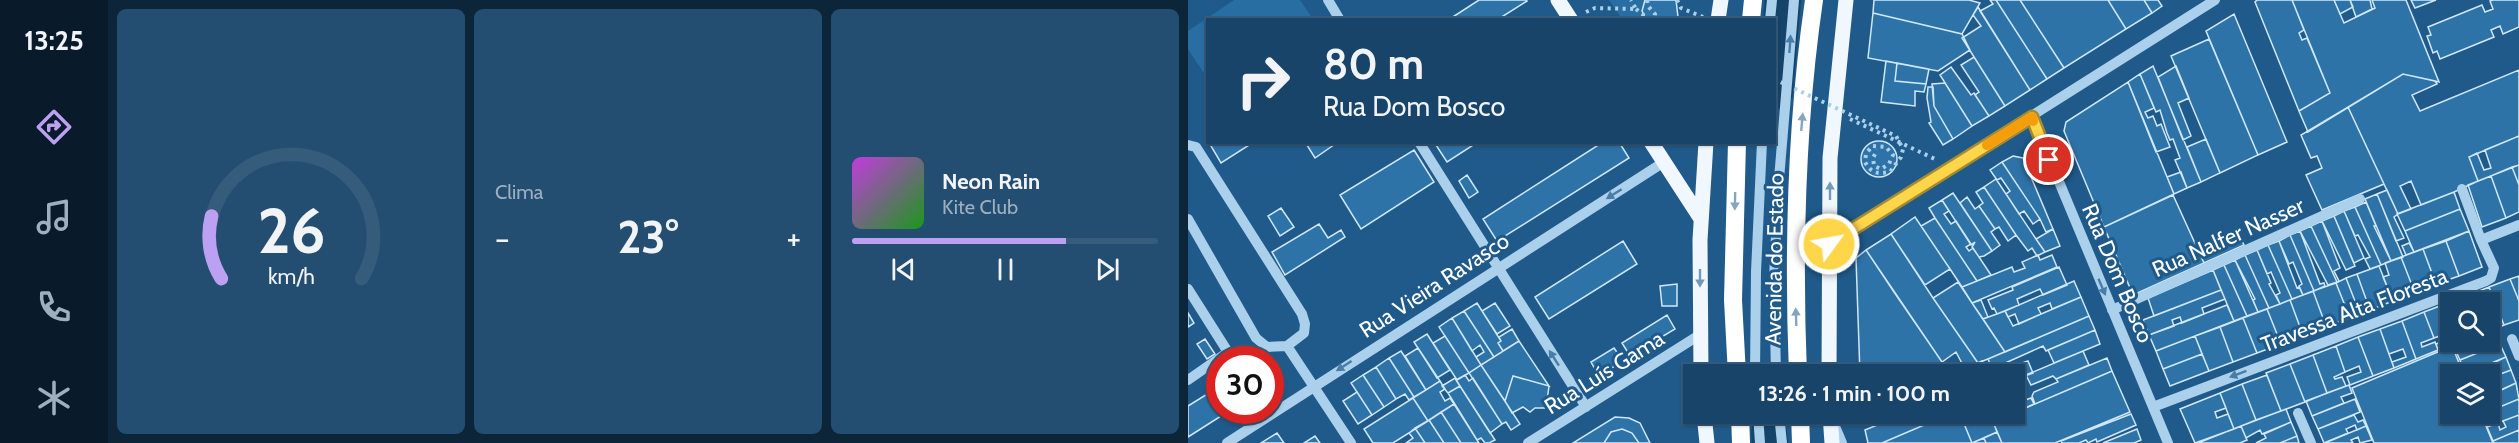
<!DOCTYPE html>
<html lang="pt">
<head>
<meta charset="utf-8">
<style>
	:root { --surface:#174468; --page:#244e71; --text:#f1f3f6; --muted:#9eb0c0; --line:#365c7c; --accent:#bca0f2 }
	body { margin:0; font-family:Cabin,sans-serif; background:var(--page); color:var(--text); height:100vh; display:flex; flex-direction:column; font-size:22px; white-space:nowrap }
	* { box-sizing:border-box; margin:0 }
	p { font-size:20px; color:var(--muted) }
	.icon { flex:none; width:33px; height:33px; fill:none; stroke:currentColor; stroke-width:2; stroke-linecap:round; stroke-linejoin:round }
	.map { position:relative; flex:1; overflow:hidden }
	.panel { display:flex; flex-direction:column; gap:9px; padding:9px; background:#0d2539; width:1080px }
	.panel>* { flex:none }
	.top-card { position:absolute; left:18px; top:18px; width:570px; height:126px; border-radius:0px; box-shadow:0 2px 4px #0004,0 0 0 2px var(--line); background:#174468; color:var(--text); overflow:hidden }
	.buttons { position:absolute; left:1252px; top:292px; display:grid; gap:12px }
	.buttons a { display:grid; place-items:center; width:60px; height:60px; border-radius:0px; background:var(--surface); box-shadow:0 2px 4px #0004,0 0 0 2px var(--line); font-size:30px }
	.speed { position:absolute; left:18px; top:346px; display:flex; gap:12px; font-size:30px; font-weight:700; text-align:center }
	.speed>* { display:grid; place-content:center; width:78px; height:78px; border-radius:50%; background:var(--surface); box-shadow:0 2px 4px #0004,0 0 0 2px var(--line); line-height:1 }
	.speed .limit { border:9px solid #d22; background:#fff; color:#111 }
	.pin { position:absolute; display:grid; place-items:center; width:51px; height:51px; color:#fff; margin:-26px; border:3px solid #fff; border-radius:50%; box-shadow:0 2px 6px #0007 }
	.me { position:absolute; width:66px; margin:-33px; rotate:58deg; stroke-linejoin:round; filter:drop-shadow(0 0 4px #0008) }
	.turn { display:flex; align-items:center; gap:21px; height:126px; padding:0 18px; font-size:27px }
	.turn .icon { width:78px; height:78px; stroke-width:2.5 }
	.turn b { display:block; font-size:42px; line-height:51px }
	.big { font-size:45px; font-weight:700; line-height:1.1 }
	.panel .tile { flex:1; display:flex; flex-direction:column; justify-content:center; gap:9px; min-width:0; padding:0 21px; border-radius:9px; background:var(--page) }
	.panel .dial { align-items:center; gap:0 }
	.dial svg { height:156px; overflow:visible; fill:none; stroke:var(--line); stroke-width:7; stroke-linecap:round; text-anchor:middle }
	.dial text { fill:var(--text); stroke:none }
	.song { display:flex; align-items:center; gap:18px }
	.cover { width:72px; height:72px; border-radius:9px; background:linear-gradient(135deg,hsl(290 70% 55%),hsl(120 70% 35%)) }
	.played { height:6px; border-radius:3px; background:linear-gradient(90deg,var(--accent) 70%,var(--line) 70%) }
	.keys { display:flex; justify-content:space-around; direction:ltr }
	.heat { display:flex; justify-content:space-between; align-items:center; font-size:33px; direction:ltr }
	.panel .tiles { flex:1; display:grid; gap:9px; grid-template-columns:repeat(3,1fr) }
	.trip { position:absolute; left:495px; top:364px; width:342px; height:60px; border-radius:0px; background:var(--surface); box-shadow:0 2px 4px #0004,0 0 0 2px var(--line); font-weight:700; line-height:60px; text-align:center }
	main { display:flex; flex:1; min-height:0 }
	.tab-bar { display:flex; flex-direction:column; width:108px; justify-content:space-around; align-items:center; background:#091b2a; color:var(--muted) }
	.tab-bar .icon { width:42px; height:42px }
	.tab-bar .current { color:var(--accent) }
	.tab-bar b { font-size:27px; color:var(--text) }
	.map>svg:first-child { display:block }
</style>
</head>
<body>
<main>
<nav class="tab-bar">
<b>13:25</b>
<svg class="icon current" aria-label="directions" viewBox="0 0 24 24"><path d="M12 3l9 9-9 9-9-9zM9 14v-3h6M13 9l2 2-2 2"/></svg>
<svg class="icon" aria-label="music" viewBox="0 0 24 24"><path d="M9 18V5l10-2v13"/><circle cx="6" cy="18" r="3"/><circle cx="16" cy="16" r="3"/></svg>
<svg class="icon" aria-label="phone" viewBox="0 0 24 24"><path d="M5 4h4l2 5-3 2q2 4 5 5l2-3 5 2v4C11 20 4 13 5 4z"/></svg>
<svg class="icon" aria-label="climate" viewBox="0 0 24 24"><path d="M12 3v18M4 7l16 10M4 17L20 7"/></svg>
</nav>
<section class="panel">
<div class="tiles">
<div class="tile dial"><svg viewBox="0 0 100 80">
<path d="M14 69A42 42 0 1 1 86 69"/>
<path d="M14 69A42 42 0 0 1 9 37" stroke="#bca0f2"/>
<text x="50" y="56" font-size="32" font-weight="700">26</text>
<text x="50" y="72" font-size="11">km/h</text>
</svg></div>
<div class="tile"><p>Clima</p>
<div class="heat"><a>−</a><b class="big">23°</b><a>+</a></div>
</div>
<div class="tile">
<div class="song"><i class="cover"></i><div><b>Neon Rain</b><p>Kite Club</p></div></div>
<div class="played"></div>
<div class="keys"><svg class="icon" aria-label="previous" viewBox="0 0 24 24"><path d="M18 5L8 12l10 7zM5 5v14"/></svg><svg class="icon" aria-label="pause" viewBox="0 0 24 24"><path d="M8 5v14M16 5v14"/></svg><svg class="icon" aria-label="next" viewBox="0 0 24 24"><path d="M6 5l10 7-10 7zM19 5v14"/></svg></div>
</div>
</div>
</section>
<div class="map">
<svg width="1331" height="443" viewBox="0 0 1331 443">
	<rect width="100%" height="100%" fill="#1f5a8a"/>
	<path fill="#286ea3" d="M46,0H112L125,19L20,20L19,78L0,49V31Z
		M421,0H490L487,20L434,19Z"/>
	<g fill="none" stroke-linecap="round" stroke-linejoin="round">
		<path stroke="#154369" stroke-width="36" d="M587,91L595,0
			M581,433L582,443"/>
	</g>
	<path fill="#2e73a8" stroke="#d0e7f8" stroke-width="1.5" d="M291,0H338L339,1L309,20H260Z
		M457,0H488L490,17L488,20H458L454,11Z
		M686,0H781L792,3L774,34L685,13Z
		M802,0H808L859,79L842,90L792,11L805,4Z
		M808,0H832L876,68L859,79Z
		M832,0H920L938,29L876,68Z
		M920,0H956L964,13L938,29Z
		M956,0H970L974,6L964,13Z
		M1069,0H1104L1116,30L1111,33L1114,40L1119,38L1142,93L1111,111L1067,2Z
		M1104,0H1146L1156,23L1187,8L1184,0H1218L1251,82L1215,74L1120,132L1111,111L1142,93Z
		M1146,0H1162L1165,7L1152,14Z
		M1162,0H1182L1184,9L1168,17Z
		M1223,0H1248L1227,8Z
		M1305,0H1331V27L1315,34L1312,26L1303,30L1306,37L1252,59L1249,51L1245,53L1239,36L1243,35L1240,27L1294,5L1297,12L1305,9L1302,1Z
		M790,7L842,90L817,106L774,38L793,26L785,15Z
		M685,13L774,34L782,50L750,71L680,58Z
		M1046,14L1099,142L1070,155L1018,31Z
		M1021,39L1070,155L1032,173L983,56Z
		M786,57L817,106L801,116L787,95L791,92L773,65Z
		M698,61L709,63L707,81L738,84L736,92L727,91V106L693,102Z
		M709,63L741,69L738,84L707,81Z
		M965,66L1013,182L999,188L987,160L992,158L985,139L982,140L979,133L972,110L968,112L952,74Z
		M988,66L1001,98L990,103L1003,136L995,140L970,77Z
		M763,67L783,95L786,93L801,116L784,126L752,75Z
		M1331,70V136L1281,157L1290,181L1266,192L1233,205L1223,181L1212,186L1223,209L1210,214L1160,107L1215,74L1247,81L1249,84L1224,95L1232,111Z
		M952,74L966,108L957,112L960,118L965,116L969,126L973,124L982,147L968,152L940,82Z
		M940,82L986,194L916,227L876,131L878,122Z
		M757,83L784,126L765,139L746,106L744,84Z
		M740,87H745L746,106L765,139L755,145L741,123L743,122L739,98Z
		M1160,107L1196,184L1134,210L1118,175L1134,168L1129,156L1123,158L1113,135Z
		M1331,136V165L1290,181L1281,157L1289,153L1296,170L1303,168L1297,150Z
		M1018,139L1032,173L1013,182L999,147Z
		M673 159a18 18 0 1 1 36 0a18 18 0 1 1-36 0Z
		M29,142H66L33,163L23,146Z
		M117,142H150L127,158Z
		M246,142H290L259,162Z
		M415,142H431L441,158L309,241L295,219Z
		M226,150L246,182L173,229L152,195Z
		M825,156L835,158L865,229L858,232L852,219L814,162Z
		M814,162L852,219L845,224L836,211L831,214L818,194L822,191L813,178L809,180L802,170Z
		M1331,165V185L1324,167Z
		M1324,167L1331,185V212L1318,218L1303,176Z
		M993,172L999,188L986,194L979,177Z
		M279,175L290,192L281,198L271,181Z
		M1303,176L1318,218L1294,227L1280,185Z
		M808,179L848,239L857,252L849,256L844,248L840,251L828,235L796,187Z
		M796,187L828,235L820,241L811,227L807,229L791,206L795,203L788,192Z
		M1199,190L1210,214L1206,217L1216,238L1208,241L1189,194Z
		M1266,192L1272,209L1217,231L1209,214Z
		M765,193L804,251L796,256L791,257L784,247L787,242L783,245L754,200Z
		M1189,194L1215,257L1203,261L1177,199Z
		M985,195L1016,263L945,295L916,227Z
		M779,197L787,209L791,206L807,229L803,232L812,245L804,251L772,203Z
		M754,200L761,211L756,214L763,224L768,221L783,244L778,247L781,251L785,248L803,275L789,281L747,218L741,208Z
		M1178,202L1188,226H1186L1203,261L1193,265L1167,207Z
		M1167,207L1193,265L1182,269L1177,259L1182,257L1170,235L1167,236L1156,211Z
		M93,208L106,227L92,236L80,216Z
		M1272,209L1281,231L1226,252L1217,231Z
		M1156,211L1176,258L1166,263L1146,216Z
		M1146,216L1167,266L1158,270L1134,221Z
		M727,217L762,269L737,285L703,234Z
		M747,218L789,281L774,287L762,269L733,226Z
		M1134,221L1152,268L1146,271L1151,281L1149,282L1123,226Z
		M131,224L140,238L153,230L157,237L97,275L84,252Z
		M1123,226L1149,282L1140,285L1112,231Z
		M865,229L872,246L857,252L848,239Z
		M1112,231L1132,284L1136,283L1137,286L1126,291L1102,235Z
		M1281,231L1294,267L1271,276L1258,241Z
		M703,234L745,298L790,363L777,369L768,352L754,362L706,292L678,250Z
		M1051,235L1056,245L1016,263L1012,254Z
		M1102,235L1126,291L1115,295L1111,286L1114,284L1105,262L1101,264L1091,241Z
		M435,241L449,264L361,319L347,297Z
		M1091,241L1109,288L1111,287L1115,295L1104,299L1080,245Z
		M1258,241L1271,276L1248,284L1235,249Z
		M1221,243L1226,252L1218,255L1214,246Z
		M1080,245L1104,299L1092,304L1088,295L1092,293L1083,272L1079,274L1069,250Z
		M1235,249L1248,284L1227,293L1213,257Z
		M678,250L754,362L762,375H672L668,258Z
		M1069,250L1083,283L1081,284L1092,304L1081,308L1057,255Z
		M850,255L852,260L864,255L869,267L784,303L774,287L824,267L826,272L837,268L834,262Z
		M1057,255L1081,308L1070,312L1065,300L1067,299L1047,260Z
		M1213,257L1227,293L1205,301L1195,277L1201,275L1197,263Z
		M1047,260L1070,312L1059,316L1036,265Z
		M1036,265L1059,316L1046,321L1025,270Z
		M1191,266L1205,301L1182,310L1169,274Z
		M871,267L879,285L855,295L852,289L829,299L831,305L809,314L806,308L804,309L800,300L825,290L824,287Z
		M1025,270L1033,290L966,316L960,298Z
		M1169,274L1182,310L1172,314L1158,278Z
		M1331,276V301L1322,279Z
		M1158,278L1172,314L1162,318L1148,283Z
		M1322,279L1331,301V320L1316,325L1301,287Z
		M886,281L893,297L864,309L862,303L850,308L853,314L831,324L827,314L820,317L817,311Z
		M770,282L784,303L817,352L790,363L745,298Z
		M1148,283L1162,318L1138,326L1125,291Z
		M489,284V306H474L472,286Z
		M1301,287L1316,325L1302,331V303H1282L1279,296Z
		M1033,290L1037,299L1014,308L1016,314L994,323L992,317L984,320L986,326L961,335L955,320Z
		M1125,291L1138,326L1115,335L1102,300Z
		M1279,296L1282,303H1263V319L1257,304Z
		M893,297L901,316L817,352L795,319L817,311L825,326Z
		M793,300L800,317L795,319L784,303Z
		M1102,300L1115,335L1093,344L1079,309Z
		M289,303L313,341L310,343L315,351L306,357L276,311Z
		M307,303L322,326L309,334L294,311Z
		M1257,304L1263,319V342H1272L1250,350L1248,344L1259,340L1257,334L1246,338L1236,312Z
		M1039,305L1046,321L968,351L961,335Z
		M1079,309L1093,344L1069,353L1055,318Z
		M276,311L306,357L293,365L288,357L296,352L292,345L284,351L264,318Z
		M1236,312L1246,338L1233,343L1234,347L1247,342L1250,350L1228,359L1214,321Z
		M0,313L6,323L0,327Z
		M479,315L487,329L442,356L434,343Z
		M901,316L907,330L858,351L855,346L804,369L800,359Z
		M264,318L293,365L281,373L251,327Z
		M1055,318L1069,353L1045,362L1032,327Z
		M1214,321L1228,359L1206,368L1204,362L1218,357L1215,349L1201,354L1192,329Z
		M1032,327L1045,362L1021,371L1007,336Z
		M324,329L331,341L315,351L310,343L313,341L311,337Z
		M1192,329L1206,368L1185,376L1170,337Z
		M1306,329L1312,344L1272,360L1265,345L1272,342H1302V331Z
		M907,330L912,344L866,363L860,350Z
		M239,334L262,370L249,378L226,342Z
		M257,336L281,373L269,380L245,343Z
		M1007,336L1014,354L975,369L968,351Z
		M1170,337L1185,376L1162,385L1159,377L1173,372L1171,366L1157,372L1148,346Z
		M17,339L27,354L19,359L9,344Z
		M331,341L361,386L325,376L317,401L293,365Z
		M1312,344L1318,357L1277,374L1272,360Z
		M1148,346L1157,372L1146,377L1147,379L1154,377L1158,386L1139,393L1125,355Z
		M1264,346L1276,375H1263V414H1293L1305,443H1186L1164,388Z
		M230,348L252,381L238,390L217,356Z
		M426,348L435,361L411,376L403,362Z
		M213,351L238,390L226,397L201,358Z
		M895,351L901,365L868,379L865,376L843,385L838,375Z
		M1014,354L1021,371L982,386L975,369Z
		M1125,355L1139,393L1117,402L1102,364Z
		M1318,357L1323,370L1302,378V375H1278Z
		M201,358L226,397L221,400L217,394L208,399L188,367Z
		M919,358L924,371L847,404L844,396L846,392L870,382L868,379Z
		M794,361L801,374L786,375L783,366Z
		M840,361L845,373L826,380V375H799Z
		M1102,364L1117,402L1093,411L1078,373Z
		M293,365L332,424L323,430L318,422L314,424L281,373Z
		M783,366L786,375H762L777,369Z
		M188,367L208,399L196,407L175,375Z
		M1323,370L1328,383L1302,395V378Z
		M924,371L942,412L867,443H814L805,422Z
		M175,375L196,407L184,415L163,383Z
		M277,375L281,381L285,378L314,424L302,433L268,380Z
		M1079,375L1093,411L1068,420L1054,384Z
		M325,376L361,386L358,408H347L342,412L335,407L324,413L317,401Z
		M267,378L272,386L260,393L254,386Z
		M252,381L257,389L252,392L257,401L262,398L266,404L240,421L225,398Z
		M1328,383L1331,399L1302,411V404L1308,402L1305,394Z
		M1054,384L1068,420L1046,429L1032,393Z
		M1161,385L1164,393L1153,397L1156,403L1124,416L1118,401Z
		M32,386V411H41L0,437V406Z
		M272,386L307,440L301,443H297L293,438L289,440L260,393Z
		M169,392L184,415L170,424L155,401Z
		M1032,393L1038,408L1027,412L1029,418L1040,414L1046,429L1007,443L992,409Z
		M225,398L240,421L205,443H185L176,429Z
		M843,398L846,404L826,413V404Z
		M1167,399L1172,412L1130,429L1124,416Z
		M1331,399V415L1299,427L1294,414H1302V411Z
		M266,404L289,440L291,443H273L253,412Z
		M1098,409L1103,422L1074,434L1072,430L1058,438L1053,426Z
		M253,412L273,443H256L241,420Z
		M674,414H699V415L675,425Z
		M699,414H716L700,421Z
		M716,414H762L694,443H680L677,430Z
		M762,414H772L784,443H694Z
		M772,414H802L809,432L784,443Z
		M802,414H824L805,422Z
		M943,414L948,425L909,442L908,439L900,443L898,440L891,443H874L873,441Z
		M1166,415L1170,422L1175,420L1178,426L1169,430L1167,425L1158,429L1160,433L1136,443L1130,429Z
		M1331,415V430L1305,441L1299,427L1310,423L1312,430L1318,427L1315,421Z
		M427,417L441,418L452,423L462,443H385Z
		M241,420L256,443H237L227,428Z
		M1103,422L1109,436L1092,443H1068L1078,438L1076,434Z
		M1053,426L1059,440L1052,443H1010Z
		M1178,426L1184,440L1172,443L1170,437L1163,440L1165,443H1137Z
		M227,428L237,443H218L225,438L221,433Z
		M434,429L444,433L451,443H416L423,432Z
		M949,429L953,440L946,443H915Z
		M1331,430V443H1306L1305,441Z
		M809,432L814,443H798L796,438Z
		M89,433L96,443H73Z
		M127,436L132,443H116Z
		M1109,436L1111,443H1092Z
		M796,438L798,443H783H784Z"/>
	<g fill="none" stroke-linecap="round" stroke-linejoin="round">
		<path stroke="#aad0ec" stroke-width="4" stroke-dasharray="3 4.5" stroke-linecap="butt" d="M459,0L460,6L467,14L466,20
			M489,0L493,8L515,17
			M448,9L462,20
			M398,12L407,8L448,9L443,0
			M662,119L747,159"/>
		<path stroke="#aad0ec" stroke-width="10" d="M140,0L152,20
			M582,20L584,0
			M844,117L980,443
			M231,142L398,407
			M0,145L8,147L114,314L117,324L116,333L99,346L163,443
			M1274,189L1293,240
			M0,219L68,338L79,347L99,346
			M641,244L1027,0
			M0,289L45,360
			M924,310L1172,199
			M1324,339L1331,356
			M567,375L568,272L574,142
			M588,375L586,279L590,191L606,0
			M0,380L40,352
			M965,407L1298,281L1303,278L1306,268L1293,240L1331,225
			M1110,413L1123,443
			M570,414L572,443
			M591,414L594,443
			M646,424L654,443
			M39,443L476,162
			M340,443L513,334"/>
		<path stroke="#f0f7fe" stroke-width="15" d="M370,0L383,20
			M530,20L533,0
			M463,142L513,219
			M513,375L512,240L518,142
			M641,375L642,158L658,0
			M516,414L519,443
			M642,414L644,443"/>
		<path stroke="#fff" stroke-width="18" d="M563,20L565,0
			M549,142L545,300L549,375
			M610,375C605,250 608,124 626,0
			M552,414L553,443
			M612,414L613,443"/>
		<path stroke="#aad0ec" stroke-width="4" stroke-dasharray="3 4.5" stroke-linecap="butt" d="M586,79L708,136L715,149L713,157L702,172C689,174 684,174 677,162L678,154L684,146L698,147L705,155L701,164L693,169L686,166L685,158L689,150"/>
	</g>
	<defs><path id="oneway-solid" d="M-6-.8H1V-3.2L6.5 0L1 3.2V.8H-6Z" transform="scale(1.5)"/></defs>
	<g fill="#497da7">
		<use href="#oneway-solid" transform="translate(602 44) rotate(-86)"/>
		<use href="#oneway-solid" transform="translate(426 194) rotate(148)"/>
		<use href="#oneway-solid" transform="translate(914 287) rotate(67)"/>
		<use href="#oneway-solid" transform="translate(366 358) rotate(-123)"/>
		<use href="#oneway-solid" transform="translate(156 366) rotate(147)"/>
		<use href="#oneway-solid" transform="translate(1050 374) rotate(159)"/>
	</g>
	<g fill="#84a4bf">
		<use href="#oneway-solid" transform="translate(614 122) rotate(-85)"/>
		<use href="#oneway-solid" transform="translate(547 201) rotate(91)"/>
		<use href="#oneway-solid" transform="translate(608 317) rotate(-92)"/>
	</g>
	<g fill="#7399b8">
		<use href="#oneway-solid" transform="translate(642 191) rotate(-90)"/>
		<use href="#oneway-solid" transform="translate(512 278) rotate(90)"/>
	</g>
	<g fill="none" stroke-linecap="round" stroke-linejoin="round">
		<g stroke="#a68a30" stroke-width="15">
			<path id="route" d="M641,244L844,117L861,160"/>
		</g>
		<use href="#route" stroke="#ffd54a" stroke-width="10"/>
		<path stroke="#f59e0b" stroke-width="10" d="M799,145L844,117L845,121"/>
	</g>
	<g text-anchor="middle" stroke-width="6" stroke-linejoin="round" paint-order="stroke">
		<g font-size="22" fill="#fff" stroke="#1f5a8a">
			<text transform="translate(1040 237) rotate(-24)" y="8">Rua Nalfer Nasser</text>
			<text transform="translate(586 259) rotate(-89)" y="8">Avenida do Estado</text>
			<text transform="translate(930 273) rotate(67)" y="8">Rua Dom Bosco</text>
			<text transform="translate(246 285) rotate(-33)" y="8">Rua Vieira Ravasco</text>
			<text transform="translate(1166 310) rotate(-21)" y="8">Travessa Alta Floresta</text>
			<text transform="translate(416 372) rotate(-32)" y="8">Rua Luís Gama</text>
		</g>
	</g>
</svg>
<div class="buttons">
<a><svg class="icon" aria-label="search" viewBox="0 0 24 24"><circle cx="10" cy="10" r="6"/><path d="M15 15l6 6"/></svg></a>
<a><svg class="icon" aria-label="layers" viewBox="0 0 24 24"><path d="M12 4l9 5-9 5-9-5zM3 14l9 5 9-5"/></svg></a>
</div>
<div class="speed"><div class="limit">30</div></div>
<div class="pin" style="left:861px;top:160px;background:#d93025"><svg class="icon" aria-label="arrive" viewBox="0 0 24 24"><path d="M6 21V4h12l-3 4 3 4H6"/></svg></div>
<svg class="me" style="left:641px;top:244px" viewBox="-20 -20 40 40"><circle r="17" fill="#ffd54a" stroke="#fff" stroke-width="3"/><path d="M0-11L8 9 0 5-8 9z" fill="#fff"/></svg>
<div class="trip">13:26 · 1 min · 100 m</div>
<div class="top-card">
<div class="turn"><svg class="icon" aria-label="right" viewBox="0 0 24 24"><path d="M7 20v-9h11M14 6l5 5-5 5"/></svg><div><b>80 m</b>Rua Dom Bosco</div></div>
</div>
</div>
</main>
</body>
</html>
